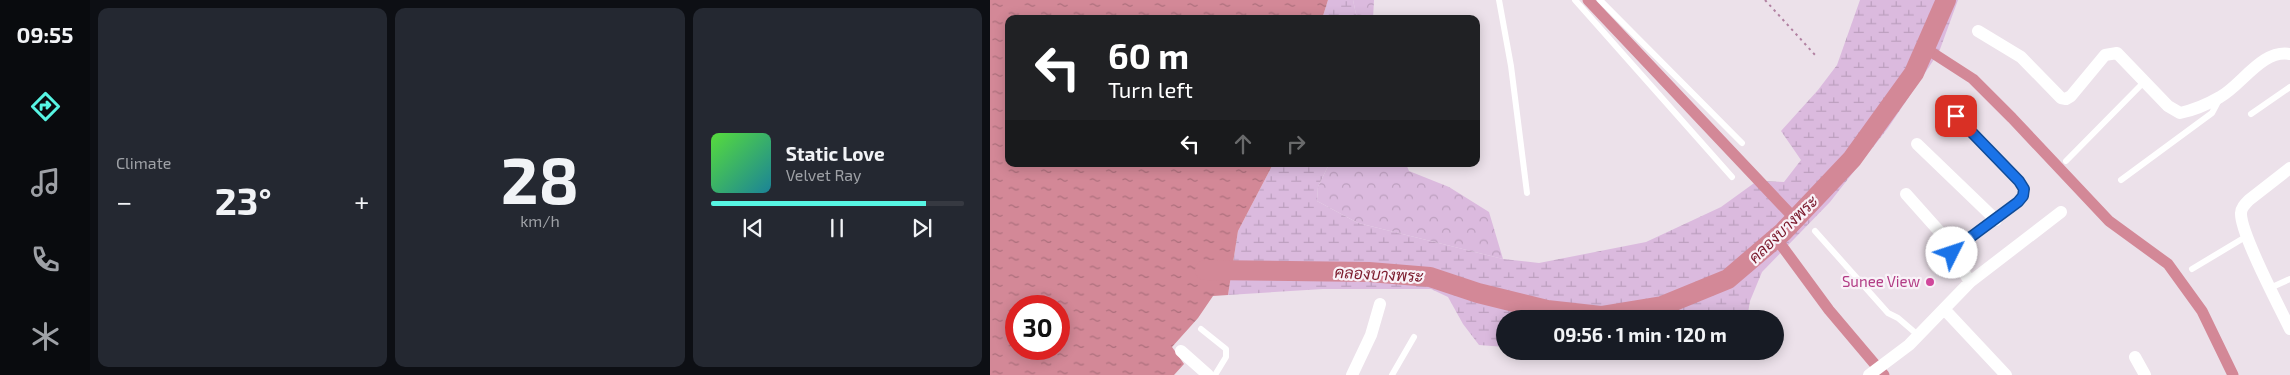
<!DOCTYPE html>
<html lang="en">
<head>
<meta charset="utf-8">
<style>
	:root { --surface:#171b24; --page:#242831; --text:#f1f3f6; --muted:#9ea1a6; --line:#363941; --accent:#57f5e3 }
	body { margin:0; font-family:"Exo 2",Sarabun,sans-serif; background:var(--page); color:var(--text); height:100vh; display:flex; flex-direction:column; font-size:19px; white-space:nowrap }
	* { box-sizing:border-box; margin:0 }
	p { font-size:16px; color:var(--muted) }
	.icon { flex:none; width:28px; height:28px; fill:none; stroke:currentColor; stroke-width:2; stroke-linecap:round; stroke-linejoin:round }
	.map { position:relative; flex:1; overflow:hidden }
	.details { display:flex; flex-direction:column; gap:8px; padding:8px; background:#0d0f14; width:900px }
	.details>* { flex:none }
	.guide { position:absolute; left:15px; top:15px; width:475px; height:152px; border-radius:10px; box-shadow:0 2px 12px #0003; background:#202124; color:#fff; overflow:hidden }
	.speed { position:absolute; left:15px; top:295px; display:flex; gap:10px; font-size:25px; font-weight:700; text-align:center }
	.speed>* { display:grid; place-content:center; width:65px; height:65px; border-radius:50%; background:var(--surface); box-shadow:0 2px 12px #0003; line-height:1 }
	.speed .limit { border:8px solid #d22; background:#fff; color:#111 }
	.pin { position:absolute; display:grid; place-items:center; width:42px; height:42px; color:#fff; margin:-21px; border-radius:10px; box-shadow:0 2px 8px #0006 }
	.me { position:absolute; width:55px; margin:-28px; rotate:49deg; stroke-linejoin:round; filter:drop-shadow(0 0 4px #0008) }
	.turn { display:flex; align-items:center; gap:18px; height:105px; padding:0 20px; font-size:22px }
	.turn .icon { width:65px; height:65px; stroke-width:2.5 }
	.turn b { display:block; font-size:35px; line-height:42px }
	.lanes { display:flex; align-items:center; height:48px; padding:0 20px; background:#0003; justify-content:center; gap:25px; direction:ltr }
	.lanes .off { opacity:.35 }
	.big { font-size:38px; font-weight:700; line-height:1.1 }
	.details .card { flex:1; display:flex; flex-direction:column; justify-content:center; gap:8px; min-width:0; padding:0 18px; border-radius:10px; background:var(--page) }
	.details .dial { align-items:center; gap:0 }
	.dial b { font-size:65px; line-height:1 }
	.song { display:flex; align-items:center; gap:15px }
	.cover { width:60px; height:60px; border-radius:8px; background:linear-gradient(135deg,hsl(110 70% 55%),hsl(190 70% 35%)) }
	.played { height:5px; border-radius:2px; background:linear-gradient(90deg,var(--accent) 85%,var(--line) 85%) }
	.keys { display:flex; justify-content:space-around; direction:ltr }
	.heat { display:flex; justify-content:space-between; align-items:center; font-size:28px; direction:ltr }
	.details .tiles { flex:1; display:grid; gap:8px; grid-template-columns:repeat(3,1fr) }
	.trip { position:absolute; left:506px; top:310px; width:288px; height:50px; border-radius:25px; background:var(--surface); box-shadow:0 2px 12px #0003; font-weight:700; line-height:50px; text-align:center }
	main { display:flex; flex:1; min-height:0 }
	.tab-bar { display:flex; flex-direction:column; width:90px; justify-content:space-around; align-items:center; background:#090b0e; color:var(--muted) }
	.tab-bar .icon { width:35px; height:35px }
	.tab-bar .on { color:var(--accent) }
	.tab-bar b { font-size:22px; color:var(--text) }
	.map>svg:first-child { display:block }
</style>
</head>
<body>
<main>
<nav class="tab-bar">
<b>09:55</b>
<svg class="icon on" aria-label="directions" viewBox="0 0 24 24"><path d="M12 3l9 9-9 9-9-9zM9 14v-3h6M13 9l2 2-2 2"/></svg>
<svg class="icon" aria-label="music" viewBox="0 0 24 24"><path d="M9 18V5l10-2v13"/><circle cx="6" cy="18" r="3"/><circle cx="16" cy="16" r="3"/></svg>
<svg class="icon" aria-label="phone" viewBox="0 0 24 24"><path d="M5 4h4l2 5-3 2q2 4 5 5l2-3 5 2v4C11 20 4 13 5 4z"/></svg>
<svg class="icon" aria-label="climate" viewBox="0 0 24 24"><path d="M12 3v18M4 7l16 10M4 17L20 7"/></svg>
</nav>
<section class="details">
<div class="tiles">
<div class="card"><p>Climate</p>
<div class="heat"><a>−</a><b class="big">23°</b><a>+</a></div>
</div>
<div class="card dial"><b>28</b><p>km/h</p></div>
<div class="card">
<div class="song"><i class="cover"></i><div><b>Static Love</b><p>Velvet Ray</p></div></div>
<div class="played"></div>
<div class="keys"><svg class="icon" aria-label="previous" viewBox="0 0 24 24"><path d="M18 5L8 12l10 7zM5 5v14"/></svg><svg class="icon" aria-label="pause" viewBox="0 0 24 24"><path d="M8 5v14M16 5v14"/></svg><svg class="icon" aria-label="next" viewBox="0 0 24 24"><path d="M6 5l10 7-10 7zM19 5v14"/></svg></div>
</div>
</div>
</section>
<div class="map">
<svg width="1300" height="375" viewBox="0 0 1300 375">
	<defs>
		<pattern id="forest-crowns" width="20" height="18" patternUnits="userSpaceOnUse" patternTransform="scale(1.25)"><rect width="20" height="18" fill="#dbbade"/><path d="M2 6a3 3 0 1 1 6 0M12 15a3 3 0 1 1 6 0" fill="none" stroke="#bda0bf"/></pattern>
		<pattern id="wetland-marsh" width="20" height="14" patternUnits="userSpaceOnUse" patternTransform="scale(1.25)"><rect width="20" height="14" fill="#dbbade"/><path d="M1 5h8M5 5V1M11 12h8M15 12V8" fill="none" stroke="#bda0bf"/></pattern>
		<pattern id="water-ripples" width="26" height="14" patternUnits="userSpaceOnUse" patternTransform="scale(1.25)"><rect width="26" height="14" fill="#d38897"/><path d="M2 4q2-2 4 0t4 0M15 11q2-2 4 0t4 0" fill="none" stroke="#ac6f7c"/></pattern>
	</defs>
	<rect width="100%" height="100%" fill="#ece1ea"/>
	<path fill="url(#forest-crowns)" d="M363,0H384L383,19H367Z
		M339,164H416L419,171L459,187L499,212L513,259L368,223L327,201L328,187Z"/>
	<path fill="url(#wetland-marsh)" d="M338,0H363L367,19H332Z
		M870,0H968L949,52L898,128L840,202L772,272L760,301L757,319H515V347L489,345L473,324L458,297L441,289H333L238,295L248,231L283,164H339L328,187L327,201L368,223L513,259L549,263L656,242L731,207L767,181L794,182L811,160L791,131L828,90L847,65Z"/>
	<path fill="url(#water-ripples)" fill-rule="evenodd" d="M0,0H338L332,19H19V164H283L248,231L238,295L223,296L208,318L182,347L194,364L184,375H0ZM26,306H69V349H26Z"/>
	<g fill="none" stroke-linecap="round" stroke-linejoin="round">
		<path stroke="#d38897" stroke-width="11" d="M598,0L805,219
			M935,48L983,79L1022,118L1119,221L1178,264L1212,311L1243,375
			M786,238L839,310L894,375"/>
		<path stroke="#d38897" stroke-width="20" d="M215,270L379,272L440,277L488,293L557,310L611,316L672,306L738,279L793,232L862,159L924,73L956,0"/>
		<path stroke="#b181a1" stroke-width="2" stroke-dasharray="2.5 4" stroke-linecap="butt" d="M775,0L826,56"/>
		<path stroke="#fff" stroke-width="6" d="M509,0L521,66L537,193
			M585,0L742,177
			M610,0L752,143
			M1261,114L1300,87
			M1076,161L1155,81
			M1131,180L1222,113L1230,98
			M825,231L898,313L908,318L929,336
			M1202,269L1257,236
			M1280,288L1300,279
			M211,329L236,349V357L225,375
			M402,375L424,337"/>
		<path stroke="#fff" stroke-width="12" d="M988,31L1031,57L1071,98L1076,99L1081,96L1115,55L1127,53L1178,106L1190,113C1204,110 1218,104 1230,97C1252,85 1272,49 1300,54
			M966,116L1029,181L1034,189L1033,196L1028,202L974,242L962,253L980,282
			M927,144L1006,220
			M1300,168L1259,200C1255,204 1251,208 1251,213C1250,233 1290,308 1300,329
			M916,194L965,249
			M955,310L1016,375
			M191,351L218,375
			M1145,357L1155,375
			M362,375L381,335L390,304
			M879,375L919,345L980,282L1071,212"/>
	</g>
	<g fill="none" stroke-linecap="round" stroke-linejoin="round">
		<g stroke="#114b97" stroke-width="12">
			<path id="route" d="M962,253L974,242L1028,202L1033,196L1034,189L1029,181L966,116"/>
		</g>
		<use href="#route" stroke="#1a73e8" stroke-width="9"/>
	</g>
	<circle fill="#d1479c" stroke="#f9f2f8" stroke-width="2" cx="940" cy="282" r="5"/>
	<g text-anchor="middle" stroke-width="4.5" stroke-linejoin="round" paint-order="stroke">
		<g font-size="15" fill="#b23c85" stroke="#f9f2f8" text-anchor="end">
			<text x="930" y="287">Sunee View</text>
		</g>
		<g font-size="16" font-style="italic" fill="#7b1a2c" stroke="#f9f2f8">
			<text transform="translate(793 229) rotate(-44)" y="6">คลองบางพระ</text>
			<text transform="translate(389 274) rotate(3)" y="6">คลองบางพระ</text>
		</g>
	</g>
</svg>
<div class="speed"><div class="limit">30</div></div>
<div class="pin" style="left:966px;top:116px;background:#d93025"><svg class="icon" aria-label="arrive" viewBox="0 0 24 24"><path d="M6 21V4h12l-3 4 3 4H6"/></svg></div>
<svg class="me" style="left:962px;top:253px" viewBox="-20 -20 40 40"><circle r="19" fill="#fff"/><path d="M0-13L10 11 0 6-10 11z" fill="#1a73e8"/></svg>
<div class="trip">09:56 · 1 min · 120 m</div>
<div class="guide">
<div class="turn"><svg class="icon" aria-label="left" viewBox="0 0 24 24"><path d="M17 20v-9H6M10 6l-5 5 5 5"/></svg><div><b>60 m</b>Turn left</div></div>
<div class="lanes"><svg class="icon" aria-label="left" viewBox="0 0 24 24"><path d="M17 20v-9H6M10 6l-5 5 5 5"/></svg><svg class="icon off" aria-label="ahead" viewBox="0 0 24 24"><path d="M12 20V5M6 11l6-6 6 6"/></svg><svg class="icon off" aria-label="right" viewBox="0 0 24 24"><path d="M7 20v-9h11M14 6l5 5-5 5"/></svg></div>
</div>
</div>
</main>
</body>
</html>
